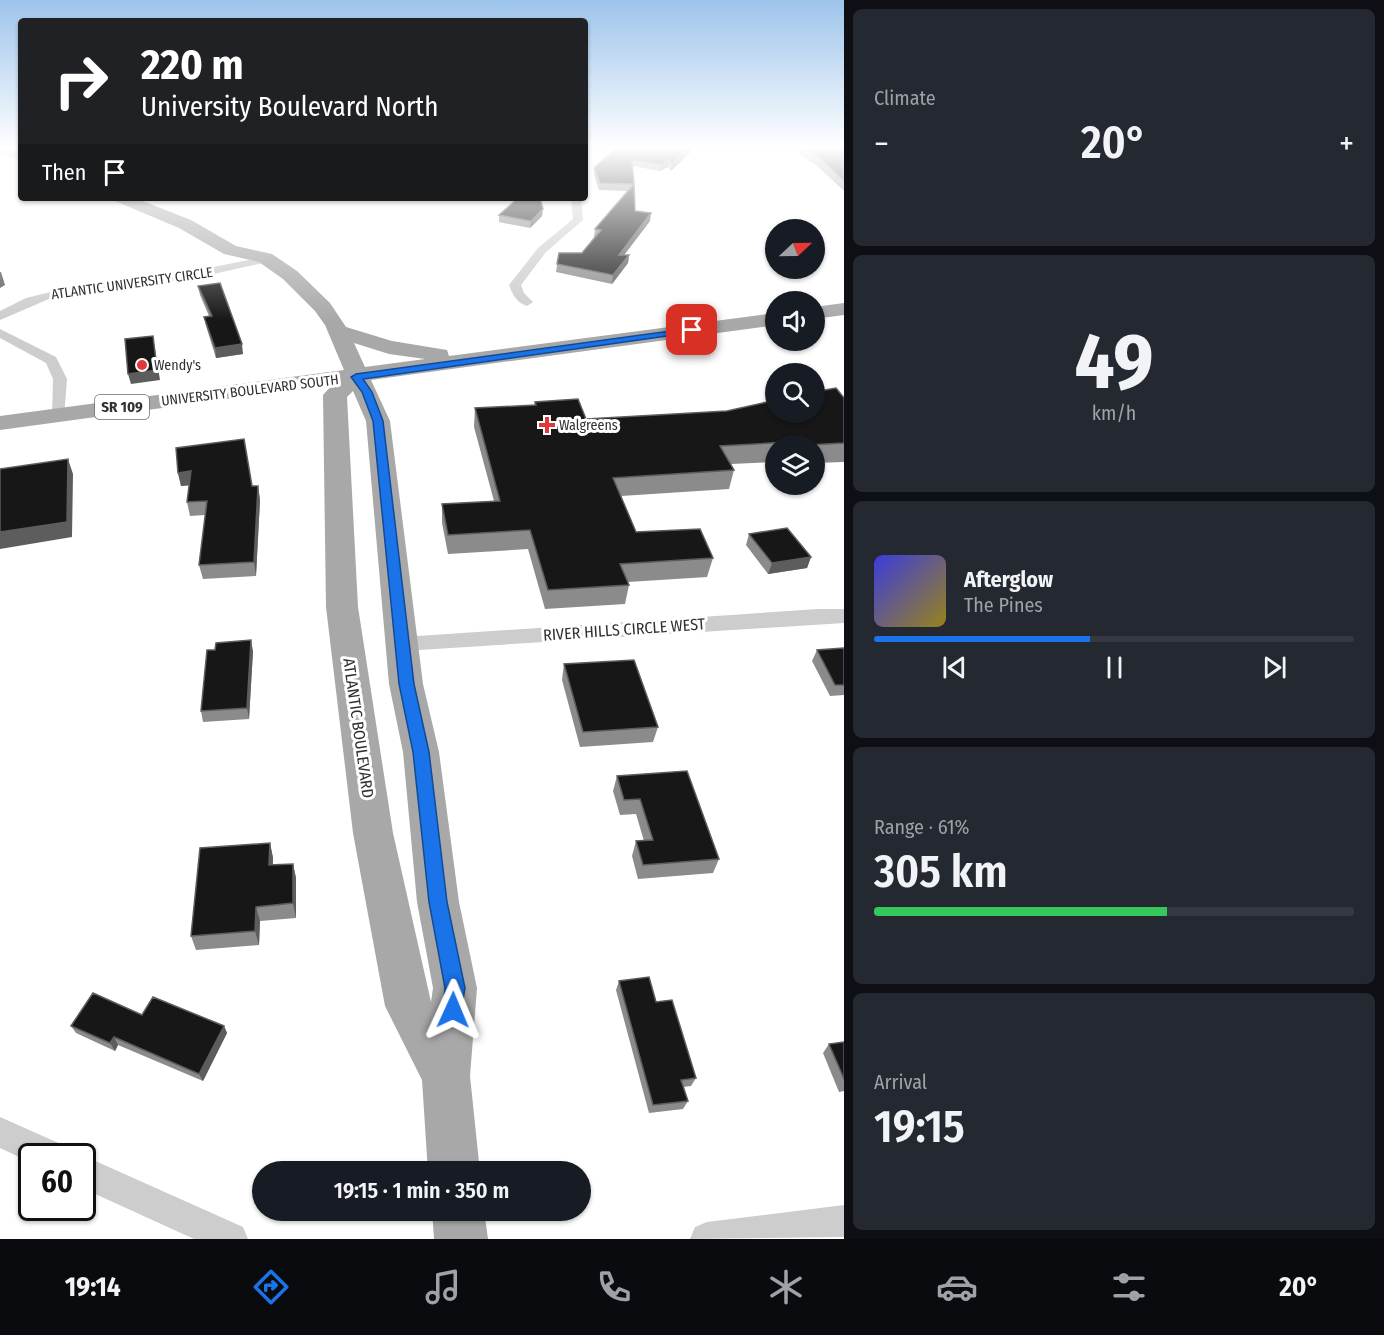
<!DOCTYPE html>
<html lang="en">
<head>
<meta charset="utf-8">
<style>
	:root { --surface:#171b24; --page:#242831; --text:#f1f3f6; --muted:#9ea1a6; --line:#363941; --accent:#1a73e8 }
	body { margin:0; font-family:"Fira Sans Condensed",sans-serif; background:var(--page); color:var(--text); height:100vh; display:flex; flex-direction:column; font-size:22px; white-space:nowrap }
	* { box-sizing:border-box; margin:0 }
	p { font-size:20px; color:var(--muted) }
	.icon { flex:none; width:33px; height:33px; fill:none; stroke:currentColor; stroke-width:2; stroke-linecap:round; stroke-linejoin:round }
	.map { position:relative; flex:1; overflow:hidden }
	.details { display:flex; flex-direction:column; gap:9px; padding:9px; background:#0d0f14; width:540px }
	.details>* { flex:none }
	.guide { position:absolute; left:18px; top:18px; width:570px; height:183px; border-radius:6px; box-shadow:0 2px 4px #0004; background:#202124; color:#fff; overflow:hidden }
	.needle { width:39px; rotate:68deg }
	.fabs { position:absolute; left:765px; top:219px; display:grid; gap:12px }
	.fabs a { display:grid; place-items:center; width:60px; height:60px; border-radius:50%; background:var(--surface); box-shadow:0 2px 4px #0004; font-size:30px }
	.speed { position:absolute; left:18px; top:1143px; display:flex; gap:12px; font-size:30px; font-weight:700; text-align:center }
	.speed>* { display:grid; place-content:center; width:78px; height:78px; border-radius:50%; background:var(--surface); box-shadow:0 2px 4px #0004; line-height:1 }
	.speed .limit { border:3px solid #111; border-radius:9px; background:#fff; color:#111 }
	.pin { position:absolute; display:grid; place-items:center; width:51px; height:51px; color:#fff; margin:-26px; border-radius:12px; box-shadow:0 3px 9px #0006 }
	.me { position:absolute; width:66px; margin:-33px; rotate:1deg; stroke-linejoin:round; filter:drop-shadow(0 0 4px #0008) }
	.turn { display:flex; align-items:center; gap:21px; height:126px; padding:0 24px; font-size:27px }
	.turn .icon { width:78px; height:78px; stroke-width:2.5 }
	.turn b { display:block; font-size:42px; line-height:51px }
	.then { display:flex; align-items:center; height:57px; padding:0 24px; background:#0003; gap:12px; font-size:22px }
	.big { font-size:45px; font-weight:600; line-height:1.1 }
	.details .card { flex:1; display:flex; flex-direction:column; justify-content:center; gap:9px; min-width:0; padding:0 21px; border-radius:9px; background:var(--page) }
	.details .dial { align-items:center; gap:0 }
	.dial b { font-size:78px; line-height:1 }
	.song { display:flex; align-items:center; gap:18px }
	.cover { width:72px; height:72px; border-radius:9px; background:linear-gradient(135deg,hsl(240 70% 55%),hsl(50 70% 35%)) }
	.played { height:6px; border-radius:3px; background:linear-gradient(90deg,var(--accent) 45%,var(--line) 45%) }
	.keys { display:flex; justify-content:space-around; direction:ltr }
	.heat { display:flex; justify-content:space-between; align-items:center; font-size:33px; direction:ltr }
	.charge { height:9px; border-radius:4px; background:linear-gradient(90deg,#34c759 61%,var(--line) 0) }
	.trip { position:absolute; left:252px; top:1161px; width:339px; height:60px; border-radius:30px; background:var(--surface); box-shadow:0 2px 4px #0004; font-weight:600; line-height:60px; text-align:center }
	.dock { display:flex; height:96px; justify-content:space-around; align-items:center; background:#090b0e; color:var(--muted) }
	.dock .icon { width:42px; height:42px }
	.dock .selected { color:var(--accent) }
	.dock b { font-size:27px; color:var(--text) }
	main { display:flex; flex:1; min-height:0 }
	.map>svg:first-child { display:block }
</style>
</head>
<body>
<main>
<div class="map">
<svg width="844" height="1239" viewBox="0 0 844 1239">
	<rect width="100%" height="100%" fill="#fff"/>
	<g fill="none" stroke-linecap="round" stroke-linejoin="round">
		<path fill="#cdcdcd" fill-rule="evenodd" d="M585,147H590L585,151Z
			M571,198H581L583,220L546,252L521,285L524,293L533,302L527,306C517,303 512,294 509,285L538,248L573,219Z
			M268,256L274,259L272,261L200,277L49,299L0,320V311L26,298L63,289L183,273Z
			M0,329L56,357L67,379L64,418H54L52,415L53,379L46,363L0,338Z
			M818,609H844V623L403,651L396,649L393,644L396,639L403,637Z
			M0,1117L63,1145L67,1156H32V1163L0,1148Z
			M82,1155L243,1227L248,1239H194L82,1188V1156H79Z
			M844,1205V1237L690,1239L695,1227L707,1222Z"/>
		<path fill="#a8a8a8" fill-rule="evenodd" d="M0,147H11L21,152V161L0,153Z
			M113,198H135L191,220L236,246L272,254L297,271L330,303L346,327L392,341L447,350L449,356L776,313V325L371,380L390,421L423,684L439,752L459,902L477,988L470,1076L480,1172H428L422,1080L385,1006L353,833L326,607L323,395L332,385L0,430V416L344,370L325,325L315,311L283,279L259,262L224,254L179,228L115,201ZM354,343L389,354L425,359L365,367ZM353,391L366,421L389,684L403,752L417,902L433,988L431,1002L393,833L358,607L347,397Z
			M844,303V315L814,319V307Z
			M432,1210H484L488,1239H434Z"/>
	</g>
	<path fill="#8b8b8b" d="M617,147H696L671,171L668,167L660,171L633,166L635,211L650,221L624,255H629L628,263L612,284L556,272L559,253H582L596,237H594L595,229L628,191L599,190L594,175V168Z
		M789,147H844V191L816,165Z
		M499,215L542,216L530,228L499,222Z
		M198,286L243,354L216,358L206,326L204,317L209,316L200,295Z
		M844,398V462L814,463V446H776V462L731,464L734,470L729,489L621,496L636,532L713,558L707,577L628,582L629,585L625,604L545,609L528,549L448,554L442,523V504L494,501L474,427L475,408L534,405L535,402L586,419L727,411Z
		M178,473L252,486H258L260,500L256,576L203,579L199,565L205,515L190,516L187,502L189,485L181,486Z
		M749,534L811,557L807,568L768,574L746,545Z
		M844,648V695L830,696L812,661L817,650Z
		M215,650L253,651L249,719L203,722L201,711Z
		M564,664L658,727L653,742L580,747L562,680Z
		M617,776L719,859L713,873L638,879L632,856L636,841H644L636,814L620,815L613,791Z
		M270,843L273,858V865L293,864L296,878V918L260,921L259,945L196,950L191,936Z
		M619,981L696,1078L691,1086L683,1087L688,1101L683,1109L649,1113L616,990Z
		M142,1015L224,1026L227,1033L203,1081L118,1045L115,1051L76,1033L71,1026Z
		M844,1042V1091L839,1092L823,1053L829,1044Z"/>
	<path fill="#5d5d5d" d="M691,147H696L671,171L672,164Z
		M669,161L668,167L660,171L662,165Z
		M543,209L542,216L530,228L531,221Z
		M651,213L650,221L618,263L619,255Z
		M629,255L628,263L612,284L613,275Z
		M0,272H1L5,285L0,288Z
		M153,336L160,380L131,384L128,374Z
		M242,344L243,354L216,358L215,348Z
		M68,459L73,474L72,537L0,549V532Z
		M191,471L194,485L181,486L178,473Z
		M258,486L260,500L256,576L254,562Z
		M811,557L807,568L768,574L772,563Z
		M251,640L253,651L249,719L247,708Z
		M270,843L273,858L272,880L269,865Z
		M293,864L296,878V918L293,903Z
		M256,907L260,921L259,945L255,931Z
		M224,1026L227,1033L203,1081L199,1074Z
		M114,1037L118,1045L115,1051L110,1043Z"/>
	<path fill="#171717" stroke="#5d5d5d" stroke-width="1.5" d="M617,147H691L672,164L669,161L662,165L632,160L634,184L600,183L594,168Z
		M803,147H844V181L819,157Z
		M634,184L635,211L651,213L619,255H629L613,275L557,264L559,253H582L601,230L595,229Z
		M518,198H540L543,209L531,221L499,215Z
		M220,283L242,344L215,348L204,317L212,316L198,286Z
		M153,336L157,370L128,374L125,339Z
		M836,388L844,398V443L808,445L805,441L720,446L734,470L613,478L636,532L700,529L713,558L620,564L629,585L548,590L530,530L448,535L442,504L500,501L475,408L536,405L535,402L578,399L586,419L727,411L776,400V412H814V392Z
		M244,439L252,486H258L254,562L199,565L207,501L187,502L191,471L178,473L176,448Z
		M68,459L67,522L0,532V469Z
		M787,528L811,557L772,563L749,534Z
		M251,640L247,708L201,711L207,650H215L216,643Z
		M844,648V685H835L817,650Z
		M634,660L658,727L583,732L564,664Z
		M687,771L719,859L643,865L636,841L653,840L640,799L624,800L617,776Z
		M270,843L269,865L293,864V903L256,907L255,931L191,936L200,848Z
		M649,977L656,1002L672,1000L696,1078L681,1080L688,1101L653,1105L619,981Z
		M93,993L142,1015L153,997L224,1026L199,1074L114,1037L110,1043L71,1026Z
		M844,1042V1079L829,1044Z"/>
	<linearGradient id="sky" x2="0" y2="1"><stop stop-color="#9dc4ea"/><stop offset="0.46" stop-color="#fff"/><stop offset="1" stop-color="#fff" stop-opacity="0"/></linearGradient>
	<rect width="844" height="321" fill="url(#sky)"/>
	<path fill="#1a73e8" stroke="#114b97" stroke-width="1.5" d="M692,328L696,330L695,332L363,379L372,392L383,421L414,684L429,752L447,902L465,988L460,1017L453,1020L446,1017L443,1010L445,988L429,902L413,752L399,684L373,421L362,392L351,377L356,374Z"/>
	<g fill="#e23839" stroke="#fff" stroke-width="2">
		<circle cx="142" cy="365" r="6"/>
		<path d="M544 416h6v6h6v6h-6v6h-6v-6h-6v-6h6z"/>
	</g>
	<g text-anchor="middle" stroke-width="6" stroke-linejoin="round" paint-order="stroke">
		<g font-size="14" fill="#303030" stroke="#fff">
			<text transform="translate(132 283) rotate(-8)" y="5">ATLANTIC UNIVERSITY CIRCLE</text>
			<text transform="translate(250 390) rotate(-7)" y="5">UNIVERSITY BOULEVARD SOUTH</text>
		</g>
		<g font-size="14" fill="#303030" stroke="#fff" text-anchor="start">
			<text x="154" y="370">Wendy's</text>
			<text x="559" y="430">Walgreens</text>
		</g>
		<rect fill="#fff" stroke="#6e6e6e" stroke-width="1.5" x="95" y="395" width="54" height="24" rx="4.5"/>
		<g font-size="15" font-weight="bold" fill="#303030">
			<text x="122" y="412">SR 109</text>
		</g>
		<g font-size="16" fill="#303030" stroke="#fff">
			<text transform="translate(624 629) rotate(-4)" y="6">RIVER HILLS CIRCLE WEST</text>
			<text transform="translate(359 728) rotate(82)" y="6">ATLANTIC BOULEVARD</text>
		</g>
	</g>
</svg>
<div class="fabs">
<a><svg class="needle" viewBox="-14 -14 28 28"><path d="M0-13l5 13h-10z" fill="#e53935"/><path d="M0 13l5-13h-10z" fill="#9ea1a6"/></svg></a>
<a><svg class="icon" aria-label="sound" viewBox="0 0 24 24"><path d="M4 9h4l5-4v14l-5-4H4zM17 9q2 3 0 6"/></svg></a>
<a><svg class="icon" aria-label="search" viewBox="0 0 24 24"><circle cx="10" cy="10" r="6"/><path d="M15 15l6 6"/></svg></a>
<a><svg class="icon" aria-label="layers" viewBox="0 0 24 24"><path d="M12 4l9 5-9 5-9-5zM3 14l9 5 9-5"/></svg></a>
</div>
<div class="speed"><div class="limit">60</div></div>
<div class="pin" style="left:692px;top:330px;background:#d93025"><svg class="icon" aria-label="arrive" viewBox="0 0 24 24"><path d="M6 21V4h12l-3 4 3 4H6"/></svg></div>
<svg class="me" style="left:453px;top:1010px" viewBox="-20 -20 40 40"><path d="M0-17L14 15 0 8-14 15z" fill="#1a73e8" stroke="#fff" stroke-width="4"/></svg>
<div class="trip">19:15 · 1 min · 350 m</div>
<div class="guide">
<div class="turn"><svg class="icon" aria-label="right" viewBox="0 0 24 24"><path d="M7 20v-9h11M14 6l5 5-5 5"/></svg><div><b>220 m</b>University Boulevard North</div></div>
<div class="then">Then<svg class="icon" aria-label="arrive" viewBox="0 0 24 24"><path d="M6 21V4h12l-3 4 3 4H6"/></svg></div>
</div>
</div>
<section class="details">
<div class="card"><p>Climate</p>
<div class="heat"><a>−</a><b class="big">20°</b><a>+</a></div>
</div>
<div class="card dial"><b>49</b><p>km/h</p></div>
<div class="card">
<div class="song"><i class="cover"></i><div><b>Afterglow</b><p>The Pines</p></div></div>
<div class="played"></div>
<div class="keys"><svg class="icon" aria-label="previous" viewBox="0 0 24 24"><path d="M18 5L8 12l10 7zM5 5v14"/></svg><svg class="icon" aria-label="pause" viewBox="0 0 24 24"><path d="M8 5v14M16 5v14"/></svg><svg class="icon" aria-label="next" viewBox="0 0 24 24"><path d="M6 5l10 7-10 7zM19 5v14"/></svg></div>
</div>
<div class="card"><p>Range · 61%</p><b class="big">305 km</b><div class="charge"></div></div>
<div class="card"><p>Arrival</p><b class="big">19:15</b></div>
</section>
</main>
<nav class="dock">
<b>19:14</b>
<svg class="icon selected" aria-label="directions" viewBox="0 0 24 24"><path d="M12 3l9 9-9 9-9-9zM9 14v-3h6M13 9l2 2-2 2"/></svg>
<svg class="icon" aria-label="music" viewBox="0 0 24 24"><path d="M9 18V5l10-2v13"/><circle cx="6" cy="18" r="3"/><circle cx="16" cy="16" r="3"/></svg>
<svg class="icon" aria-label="phone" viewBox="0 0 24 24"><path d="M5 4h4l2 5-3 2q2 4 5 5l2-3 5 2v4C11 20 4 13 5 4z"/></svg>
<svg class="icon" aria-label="climate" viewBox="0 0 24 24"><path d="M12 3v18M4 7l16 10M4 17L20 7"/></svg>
<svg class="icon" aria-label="car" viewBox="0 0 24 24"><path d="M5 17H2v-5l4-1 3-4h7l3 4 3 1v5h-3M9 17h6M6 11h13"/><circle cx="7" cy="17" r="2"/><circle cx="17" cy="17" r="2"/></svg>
<svg class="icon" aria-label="filters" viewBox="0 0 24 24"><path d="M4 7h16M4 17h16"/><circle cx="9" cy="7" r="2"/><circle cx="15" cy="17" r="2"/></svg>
<b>20°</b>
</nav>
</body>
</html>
